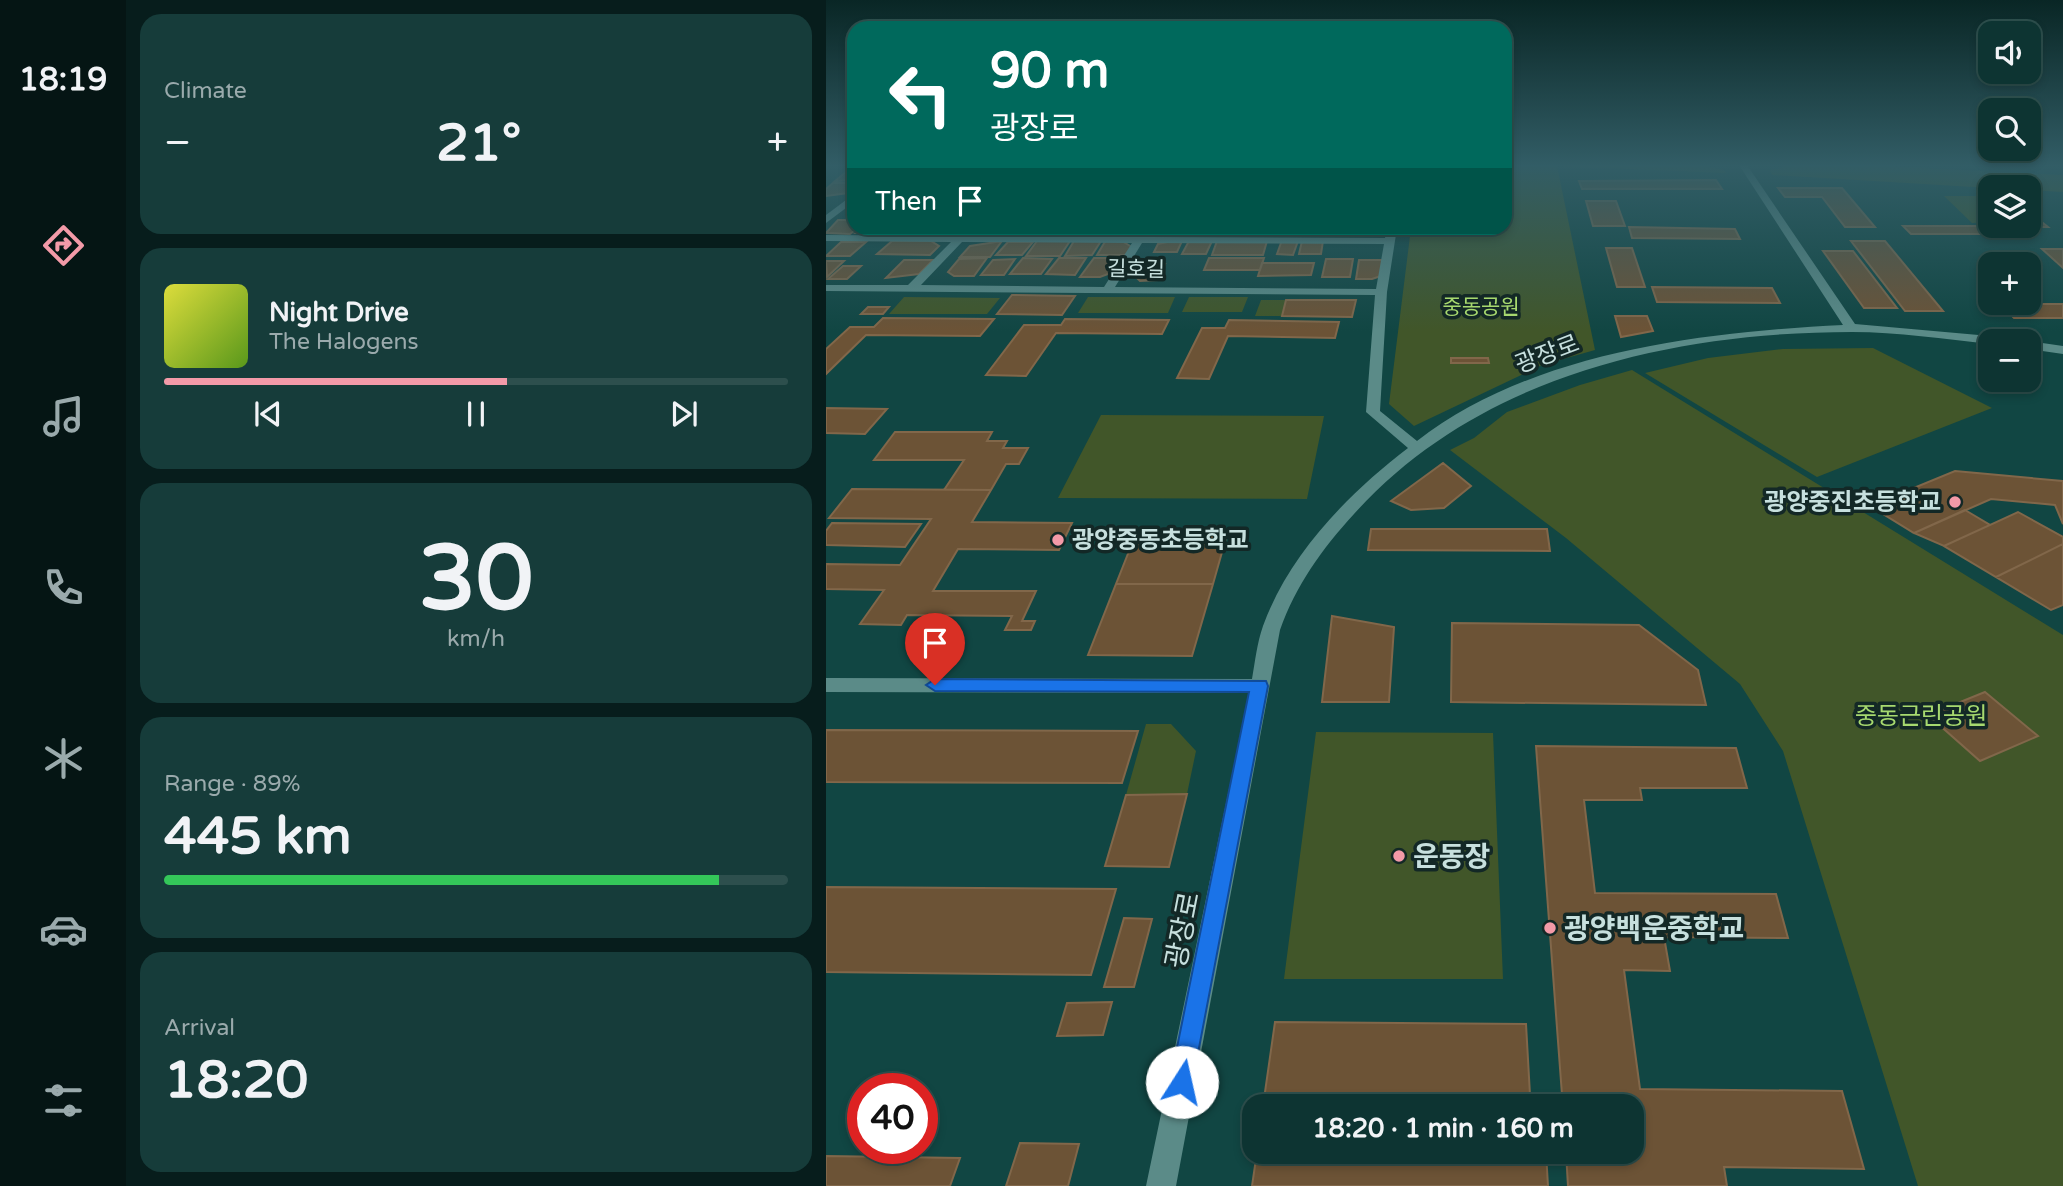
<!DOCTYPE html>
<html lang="en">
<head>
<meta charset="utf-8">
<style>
	:root { --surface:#0d3432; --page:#163c3a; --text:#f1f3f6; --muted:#9aaaac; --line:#2d4f4d; --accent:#f39aa8 }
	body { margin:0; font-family:"Varela Round","Noto Sans KR",sans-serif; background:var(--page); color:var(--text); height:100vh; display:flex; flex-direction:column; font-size:26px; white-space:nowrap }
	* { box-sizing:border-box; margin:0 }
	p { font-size:23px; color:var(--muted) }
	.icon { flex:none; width:38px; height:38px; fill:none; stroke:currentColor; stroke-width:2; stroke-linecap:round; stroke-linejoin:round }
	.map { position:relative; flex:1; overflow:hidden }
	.panel { display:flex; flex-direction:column; gap:14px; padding:14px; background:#071d1c; width:700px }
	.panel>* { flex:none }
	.banner { position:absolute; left:21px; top:21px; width:665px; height:214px; border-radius:21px; box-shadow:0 4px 10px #0003,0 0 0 2px var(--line); background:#00695c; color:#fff; overflow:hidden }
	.tools { position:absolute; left:1152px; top:21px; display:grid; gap:14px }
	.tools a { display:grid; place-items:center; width:63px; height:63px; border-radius:14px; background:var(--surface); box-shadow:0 4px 10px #0003,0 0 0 2px var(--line); font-size:35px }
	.speed { position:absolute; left:21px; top:1073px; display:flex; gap:14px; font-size:35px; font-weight:700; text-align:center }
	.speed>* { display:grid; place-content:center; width:91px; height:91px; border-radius:50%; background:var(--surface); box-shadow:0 4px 10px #0003,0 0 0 2px var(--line); line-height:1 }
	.speed .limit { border:10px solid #d22; background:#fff; color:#111 }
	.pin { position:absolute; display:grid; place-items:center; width:60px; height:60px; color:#fff; margin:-72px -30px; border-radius:50% 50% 50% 0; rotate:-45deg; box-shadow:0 0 7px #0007 }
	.pin .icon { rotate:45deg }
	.me { position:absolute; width:77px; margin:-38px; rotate:10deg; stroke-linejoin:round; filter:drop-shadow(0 0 5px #0008) }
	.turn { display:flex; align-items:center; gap:24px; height:147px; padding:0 28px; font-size:32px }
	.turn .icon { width:91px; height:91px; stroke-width:2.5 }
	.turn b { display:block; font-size:49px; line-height:60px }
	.then { display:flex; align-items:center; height:66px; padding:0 28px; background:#0003; gap:14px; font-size:26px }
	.big { font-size:52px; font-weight:700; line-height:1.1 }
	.panel .tile { flex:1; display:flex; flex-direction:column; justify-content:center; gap:10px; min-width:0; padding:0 24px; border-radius:21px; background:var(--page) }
	.panel .dial { align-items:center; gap:0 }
	.dial b { font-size:91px; line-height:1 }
	.song { display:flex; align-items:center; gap:21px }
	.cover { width:84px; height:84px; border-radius:10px; background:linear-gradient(135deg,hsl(60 70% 55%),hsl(90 70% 35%)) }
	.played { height:7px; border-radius:4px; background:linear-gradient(90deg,var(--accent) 55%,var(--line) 55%) }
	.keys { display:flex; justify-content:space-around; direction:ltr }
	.heat { display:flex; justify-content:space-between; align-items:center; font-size:38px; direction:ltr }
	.charge { height:10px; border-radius:5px; background:linear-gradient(90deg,#34c759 89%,var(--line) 0) }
	.trip { position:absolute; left:416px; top:1094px; width:402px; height:70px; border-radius:21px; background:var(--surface); box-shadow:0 4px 10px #0003,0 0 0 2px var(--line); font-weight:700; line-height:70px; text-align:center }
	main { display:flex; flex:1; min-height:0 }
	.tabs { display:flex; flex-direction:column; width:126px; justify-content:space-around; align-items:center; background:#051514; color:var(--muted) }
	.tabs .icon { width:49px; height:49px }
	.tabs .selected { color:var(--accent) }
	.tabs b { font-size:32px; color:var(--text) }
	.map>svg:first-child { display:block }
</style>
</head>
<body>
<main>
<nav class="tabs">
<b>18:19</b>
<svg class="icon selected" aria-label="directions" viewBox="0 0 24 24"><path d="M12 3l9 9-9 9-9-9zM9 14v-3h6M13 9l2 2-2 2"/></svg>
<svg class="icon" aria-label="music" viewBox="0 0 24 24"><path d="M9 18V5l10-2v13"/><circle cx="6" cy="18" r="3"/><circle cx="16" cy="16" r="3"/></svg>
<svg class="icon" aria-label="phone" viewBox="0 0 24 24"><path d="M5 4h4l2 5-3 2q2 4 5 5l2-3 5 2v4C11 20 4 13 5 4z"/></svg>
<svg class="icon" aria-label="climate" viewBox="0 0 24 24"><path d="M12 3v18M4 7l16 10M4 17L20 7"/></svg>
<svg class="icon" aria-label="car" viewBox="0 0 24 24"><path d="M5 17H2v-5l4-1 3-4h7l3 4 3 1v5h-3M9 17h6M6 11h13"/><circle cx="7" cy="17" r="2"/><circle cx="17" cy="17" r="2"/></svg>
<svg class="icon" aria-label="filters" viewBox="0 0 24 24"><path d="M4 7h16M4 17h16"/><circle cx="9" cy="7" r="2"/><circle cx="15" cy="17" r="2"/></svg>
</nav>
<section class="panel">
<div class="tile"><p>Climate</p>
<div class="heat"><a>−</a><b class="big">21°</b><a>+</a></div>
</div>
<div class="tile">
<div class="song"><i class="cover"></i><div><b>Night Drive</b><p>The Halogens</p></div></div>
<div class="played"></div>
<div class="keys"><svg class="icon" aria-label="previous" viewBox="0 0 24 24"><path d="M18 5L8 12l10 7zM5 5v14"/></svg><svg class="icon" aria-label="pause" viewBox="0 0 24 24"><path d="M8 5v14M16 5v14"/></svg><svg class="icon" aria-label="next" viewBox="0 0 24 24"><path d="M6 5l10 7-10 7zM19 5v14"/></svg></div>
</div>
<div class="tile dial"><b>30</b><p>km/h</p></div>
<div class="tile"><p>Range · 89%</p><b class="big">445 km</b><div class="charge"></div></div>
<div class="tile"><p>Arrival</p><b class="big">18:20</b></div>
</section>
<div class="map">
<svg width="1237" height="1186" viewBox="0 0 1237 1186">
	<rect width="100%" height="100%" fill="#114643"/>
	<path fill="#415629" d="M679,165H875L898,170L900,173L731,166L769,350L716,365L588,426L563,404L585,228H679Z
		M959,165H1036L1237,175V192L1202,190V187L1164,188L946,175L944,170L956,168Z
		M1118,196H1154L1164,205V222L1146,223Z
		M78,297L174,298L161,314H63Z
		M262,297H349L342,313H252Z
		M363,297H422L416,312H356Z
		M435,300H460L456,316H429Z
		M1047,348L1166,408L991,477L819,373L882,358L957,349Z
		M806,370L1237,635V1186H1092L957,751L914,684L740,538L624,450L648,438L681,412L754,385Z
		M275,415L498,416L481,499L232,498Z
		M320,724H345L370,751L361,794L300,795Z
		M490,732L667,733L677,979H458Z"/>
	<path fill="#6c5336" stroke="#81674a" stroke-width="2" d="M21,171H28V180L9,181Z
		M890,180L896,189H756L753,181Z
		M7,183H28V188L22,193L0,196V189Z
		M952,188H1016L1049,227H1019L996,197H959Z
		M760,201H790L799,226H767Z
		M1202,211L1222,227H1203L1210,234H1085L1077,226H1202Z
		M12,220H28V228H32L24,234L0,233Z
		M803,227L909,229L914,239L806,238Z
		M37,228H57L50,233H30Z
		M62,228H84L79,233H56Z
		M160,228H185L180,233H167L158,230Z
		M401,228H451L401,230Z
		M280,240H294L306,247L301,255H271Z
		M456,240L472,241L467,255L451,254Z
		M66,241H105L113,246L104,255L51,254Z
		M176,241L164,257H134L144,246Z
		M211,241H244L234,256H200Z
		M248,241H275L266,255L239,256Z
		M346,241H356L351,252H328L332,244Z
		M363,241H386L380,254H356Z
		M391,241H441L437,255H386Z
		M476,241H497L495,254H473Z
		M1025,241H1059L1117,311H1079Z
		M15,242H40L24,256H0Z
		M182,242H207L196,255H170Z
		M780,248H806L819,287H791Z
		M1216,249H1237V268Z
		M997,251H1027L1071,308H1038Z
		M161,258L148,276H128L122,272L133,259Z
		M197,258L226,259L215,274H184Z
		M233,258H260L249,275L220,274Z
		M268,258H299L290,271L274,277H254Z
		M383,258H438L434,270H378Z
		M189,259L178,275H155L167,260Z
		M500,259H527L524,277H496Z
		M78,260H107L93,274L60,278Z
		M533,260H559L558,275L546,279H530Z
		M0,261H18L1,277Z
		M436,263H488L485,275L432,276Z
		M313,264H339L332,280L314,281L308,275Z
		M17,266H35L21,279H2Z
		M826,287L946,288L954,303L831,302Z
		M186,295L249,296L236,315L171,314Z
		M460,300H530L526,317L456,316Z
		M1175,304H1237V318H1188Z
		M42,307H63L57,314H35Z
		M789,316H821L827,331L795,337Z
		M57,318L168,319L154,336L40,335L0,374V349L24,327H48Z
		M239,319L343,320L336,334L230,333L200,376L160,375L198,325H235Z
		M403,320L513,322L509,338L402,336L383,379L351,378L376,328H399Z
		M625,358H662L663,363H625Z
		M0,408L61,409L39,434L0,433Z
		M69,432H166L161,441H181L177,448H202L193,464H180L165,490H118L138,460H48Z
		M617,463L645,486L618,508L585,510L565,501Z
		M1129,471L1237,481V524L1229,505L1165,499L1088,533L1044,506Z
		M26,489L165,490L146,522L246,523L233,550L132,549L107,591H210L196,621H209L205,630H179L186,616L81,615L75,625L34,624L58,590L0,589V564L74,565L105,519L3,518Z
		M26,489L165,490L146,522L246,523L233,550L132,549L107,591H210L196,621H209L205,630H179L186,616L81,615L75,625L34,624L58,590L0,589V564L74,565L105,519L3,518Z
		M1139,510L1164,525L1118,546L1088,533Z
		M1192,512L1237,537V544L1170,577L1118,546Z
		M6,523L95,524L79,547L0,545V531Z
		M545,529H721L724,551L542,550Z
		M311,531H402L387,584H290Z
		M1237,544V605L1225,610L1170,577Z
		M290,584H387L366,656L262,655Z
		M506,616L568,627L563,702H496Z
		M626,623L813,625L872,670L880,705L625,702Z
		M1159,692L1212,736L1154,761L1102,715Z
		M0,730L312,731L296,783L0,782Z
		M710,746L910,748L921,788H814L816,800H758L769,893L950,894L962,938L838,937L844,971L798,970L814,1089L1016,1091L1038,1169L898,1167L901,1186H742L740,1152H807V1106H437L449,1022L700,1024L704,1095H736Z
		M361,794L343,867L279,866L300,795Z
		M0,887L290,889L265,975L0,972Z
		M298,918L326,919L308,987H278Z
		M286,1002L277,1035L231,1036L241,1003Z
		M194,1143L253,1144L242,1186H180Z
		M431,1152H720L722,1186H426Z
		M0,1156L134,1158L124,1186H0Z"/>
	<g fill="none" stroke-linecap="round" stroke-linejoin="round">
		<path fill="#5b8b88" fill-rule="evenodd" d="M913,165H921L1029,324L1175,337L1181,341H1164V344C1118,339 1072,332 1026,332C846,332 652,376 528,514C496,549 470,585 454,630L350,1186H320L423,693L0,692V678L426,679C429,662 431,643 437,626C463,554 522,494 582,448L540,412L549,295L0,291V285H82L125,242L0,241V235L131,236L139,228H149L142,236L310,237L315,228H325L320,237L559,238L561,228H571L561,292L554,411L591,441C705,352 877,332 1017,325ZM136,242L306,243L278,287L95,285ZM316,243L558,244L550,289L289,287Z
			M28,194V202L0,223V215Z
			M1202,341L1237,346V354L1202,349Z"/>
	</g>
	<linearGradient id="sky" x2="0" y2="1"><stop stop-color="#092625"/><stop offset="0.5" stop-color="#325d66"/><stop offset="1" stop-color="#325d66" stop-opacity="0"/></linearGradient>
	<rect width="1237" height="331" fill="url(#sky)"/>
	<path fill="#1a73e8" stroke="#114b97" stroke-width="2" d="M109,679L440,681L442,686L365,1090L356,1094L348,1090L344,1082L423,692L109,691L100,685Z"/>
	<g fill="#f39aa8" stroke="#132826" stroke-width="2.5">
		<circle cx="1129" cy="502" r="7"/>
		<circle cx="232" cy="540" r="7"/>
		<circle cx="573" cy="856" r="7"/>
		<circle cx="724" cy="928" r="7"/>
	</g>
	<g text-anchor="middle" stroke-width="7" stroke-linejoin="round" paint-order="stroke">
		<g font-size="21" fill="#c7e0de" stroke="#132826">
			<text transform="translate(310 269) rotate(1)" y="7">길호길</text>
		</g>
		<g font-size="21" fill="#a7d96f" stroke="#132826">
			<text x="655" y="314">중동공원</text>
		</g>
		<g font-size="24" fill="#c7e0de" stroke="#132826">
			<text transform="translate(721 354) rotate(-21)" y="8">광장로</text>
		</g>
		<g font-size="24" font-weight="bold" fill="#c7e0de" stroke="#132826" text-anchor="end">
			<text x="1115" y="510">광양중진초등학교</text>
			<text x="246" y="548" text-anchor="start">광양중동초등학교</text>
		</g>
		<g font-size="24" fill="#a7d96f" stroke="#132826">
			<text x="1095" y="724">중동근린공원</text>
		</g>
		<g font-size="28" font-weight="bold" fill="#c7e0de" stroke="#132826" text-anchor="start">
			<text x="587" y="866">운동장</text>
			<text x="738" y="938">광양백운중학교</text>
		</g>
		<g font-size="28" fill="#c7e0de" stroke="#132826">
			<text transform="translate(356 930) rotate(-79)" y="10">광장로</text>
		</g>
	</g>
</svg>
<div class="tools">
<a><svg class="icon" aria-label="sound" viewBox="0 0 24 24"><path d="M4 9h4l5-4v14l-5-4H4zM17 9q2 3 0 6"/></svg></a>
<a><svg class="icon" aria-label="search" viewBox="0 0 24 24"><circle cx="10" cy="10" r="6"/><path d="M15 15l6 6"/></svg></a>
<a><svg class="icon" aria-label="layers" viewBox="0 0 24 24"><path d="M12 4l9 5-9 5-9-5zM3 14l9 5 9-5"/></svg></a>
<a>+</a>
<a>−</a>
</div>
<div class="speed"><div class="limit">40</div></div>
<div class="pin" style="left:109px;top:685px;background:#d93025"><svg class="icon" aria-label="arrive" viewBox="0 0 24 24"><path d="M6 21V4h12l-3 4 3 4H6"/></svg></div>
<svg class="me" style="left:356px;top:1082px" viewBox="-20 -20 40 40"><circle r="19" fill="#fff"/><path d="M0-13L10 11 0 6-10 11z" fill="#1a73e8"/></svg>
<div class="trip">18:20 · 1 min · 160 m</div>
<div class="banner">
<div class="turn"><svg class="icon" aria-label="left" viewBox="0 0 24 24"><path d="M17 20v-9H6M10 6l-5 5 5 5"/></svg><div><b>90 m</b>광장로</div></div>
<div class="then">Then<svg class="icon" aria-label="arrive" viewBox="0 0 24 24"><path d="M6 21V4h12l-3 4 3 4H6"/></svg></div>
</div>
</div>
</main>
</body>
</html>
